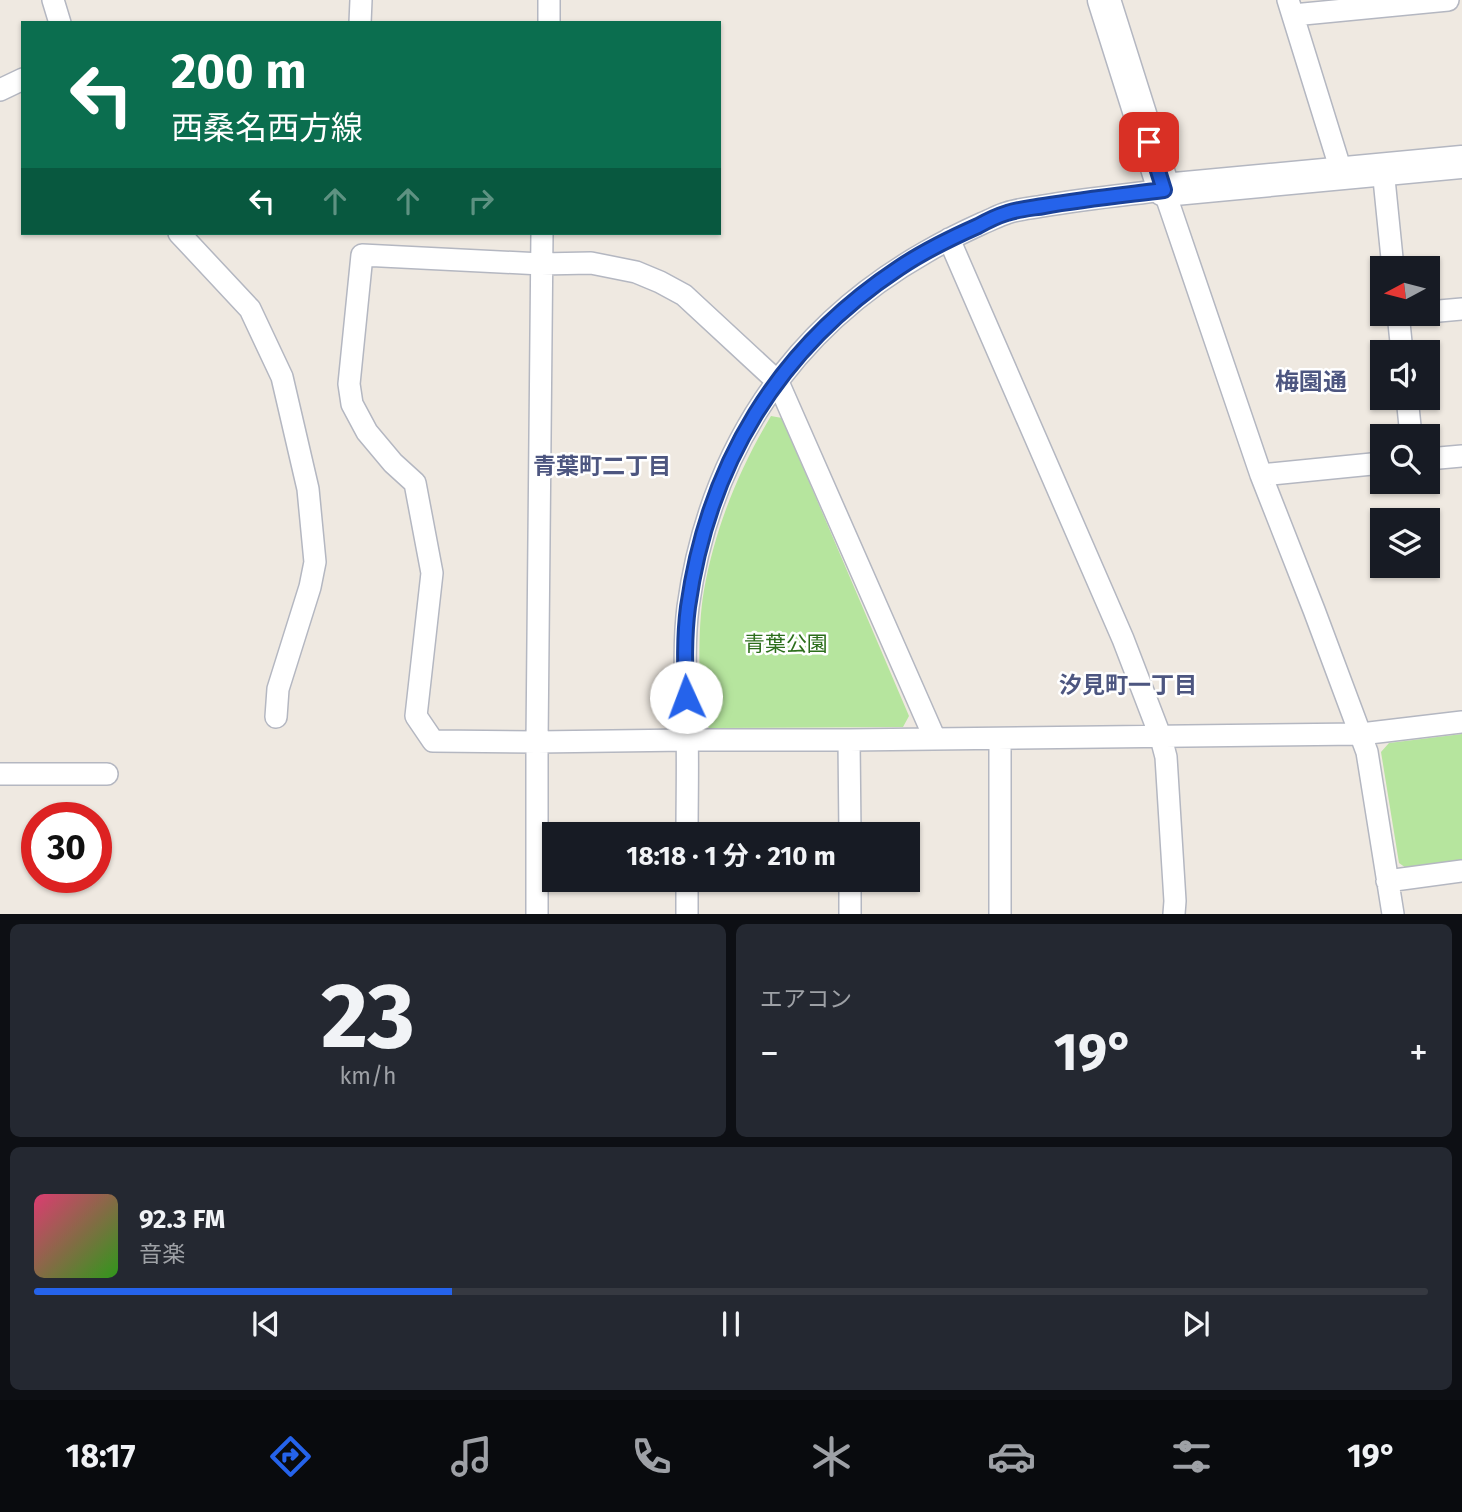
<!DOCTYPE html>
<html lang="ja">
<head>
<meta charset="utf-8">
<style>
	:root { --surface:#171b24; --page:#242831; --text:#f1f3f6; --muted:#9ea1a6; --line:#363941; --accent:#2563eb }
	body { margin:0; font-family:"Fira Sans","Noto Sans JP",sans-serif; background:var(--page); color:var(--text); height:100vh; display:flex; flex-direction:column; font-size:26px; white-space:nowrap }
	* { box-sizing:border-box; margin:0 }
	p { font-size:23px; color:var(--muted) }
	.icon { flex:none; width:38px; height:38px; fill:none; stroke:currentColor; stroke-width:2; stroke-linecap:round; stroke-linejoin:round }
	.map { position:relative; height:914px; overflow:hidden }
	.details { display:flex; flex-direction:column; gap:10px; padding:10px; background:#0d0f14; flex:1 }
	.details>* { flex:none }
	.top-card { position:absolute; left:21px; top:21px; width:700px; height:214px; border-radius:0px; box-shadow:0 2px 5px #0004; background:#0b6e4f; color:#fff; overflow:hidden }
	.needle { width:46px; rotate:263deg }
	.buttons { position:absolute; left:1370px; top:256px; display:grid; gap:14px }
	.buttons a { display:grid; place-items:center; width:70px; height:70px; border-radius:0px; background:var(--surface); box-shadow:0 2px 5px #0004; font-size:35px }
	.speed { position:absolute; left:21px; top:802px; display:flex; gap:14px; font-size:35px; font-weight:700; text-align:center }
	.speed>* { display:grid; place-content:center; width:91px; height:91px; border-radius:50%; background:var(--surface); box-shadow:0 2px 5px #0004; line-height:1 }
	.speed .limit { border:10px solid #d22; background:#fff; color:#111 }
	.pin { position:absolute; display:grid; place-items:center; width:60px; height:60px; color:#fff; margin:-30px; border-radius:14px; box-shadow:0 4px 10px #0006 }
	.me { position:absolute; width:77px; margin:-38px; rotate:358deg; stroke-linejoin:round; filter:drop-shadow(0 0 5px #0008) }
	.turn { display:flex; align-items:center; gap:24px; height:147px; padding:0 35px; font-size:32px }
	.turn .icon { width:91px; height:91px; stroke-width:2.5 }
	.turn b { display:block; font-size:49px; line-height:60px }
	.lanes { display:flex; align-items:center; height:66px; padding:0 35px; background:#0003; justify-content:center; gap:35px; direction:ltr }
	.lanes .off { opacity:.35 }
	.big { font-size:52px; font-weight:700; line-height:1.1 }
	.details .widget { flex:1; display:flex; flex-direction:column; justify-content:center; gap:10px; min-width:0; padding:0 24px; border-radius:10px; background:var(--page) }
	.details .dial { align-items:center; gap:0 }
	.dial b { font-size:91px; line-height:1 }
	.song { display:flex; align-items:center; gap:21px }
	.cover { width:84px; height:84px; border-radius:10px; background:linear-gradient(135deg,hsl(340 70% 55%),hsl(110 70% 35%)) }
	.played { height:7px; border-radius:4px; background:linear-gradient(90deg,var(--accent) 30%,var(--line) 30%) }
	.keys { display:flex; justify-content:space-around; direction:ltr }
	.heat { display:flex; justify-content:space-between; align-items:center; font-size:38px; direction:ltr }
	.details .tiles { flex:1; display:grid; gap:10px; grid-template-columns:1fr 1fr }
	.widget:last-child { grid-column:span 2 }
	.trip { position:absolute; left:542px; top:822px; width:378px; height:70px; border-radius:0px; background:var(--surface); box-shadow:0 2px 5px #0004; font-weight:700; line-height:70px; text-align:center }
	.menu { display:flex; height:112px; justify-content:space-around; align-items:center; background:#090b0e; color:var(--muted) }
	.menu .icon { width:49px; height:49px }
	.menu .on { color:var(--accent) }
	.menu b { font-size:32px; color:var(--text) }
	.map>svg:first-child { display:block }
</style>
</head>
<body>
<div class="map">
<svg width="1462" height="914" viewBox="0 0 1462 914">
	<rect width="100%" height="100%" fill="#efe9e1"/>
	<path fill="#b6e59e" d="M771,416L782,418L909,716L903,727L709,728L700,718C700,676 697,631 704,590C715,528 739,469 771,416Z
		M1462,734V863L1409,870L1399,863L1381,752L1389,743Z"/>
	<g fill="none" stroke-linecap="round" stroke-linejoin="round">
		<g stroke="#b4b7c1" stroke-width="24">
			<path id="street" d="M53,0L60,23
				M1288,0L1342,174
				M1293,15L1448,0
				M360,23L361,0
				M549,23V0
				M0,90L23,79
				M1383,169L1393,268
				M179,233L250,309L282,377L308,489L315,562L310,587L278,689L276,717
				M949,239L1123,639L1161,738L1166,757L1175,901L1174,914
				M1428,312L1462,309
				M1398,313L1402,352
				M1407,397L1411,436
				M1428,459L1462,456
				M1261,475L1382,463
				M935,739L778,382L684,295L660,282L636,272L591,263L541,264L362,255L349,384L352,404L367,432L393,463L415,483L432,573L416,716L433,741L537,742L687,740H849L1361,734L1462,722
				M1000,739V914
				M849,740L850,835
				M0,774H107
				M687,835C687,799 688,764 687,729C686,689 683,648 688,607C709,453 790,329 926,252C945,241 963,232 983,223C991,220 999,215 1007,213C1018,209 1032,208 1043,206C1083,199 1124,195 1164,190L1261,475L1314,610L1367,752L1393,914
				M850,880V914
				M1387,881L1462,871
				M537,914V742L542,233
				M687,914V880"/>
		</g>
		<g stroke="#b4b7c1" stroke-width="35">
			<path id="secondary" d="M1104,0L1164,190L1462,162"/>
		</g>
		<use href="#street" stroke="#fff" stroke-width="21"/>
		<use href="#secondary" stroke="#fff" stroke-width="32"/>
	</g>
	<g fill="none" stroke-linecap="round" stroke-linejoin="round">
		<g stroke="#184099" stroke-width="18">
			<path id="route" d="M686,697C685,667 684,637 688,607C708,464 778,348 899,268C924,251 951,238 978,226C987,221 997,216 1007,213C1019,209 1032,208 1044,206C1084,199 1124,195 1164,190L1149,142"/>
		</g>
		<use href="#route" stroke="#2563eb" stroke-width="12"/>
	</g>
	<g text-anchor="middle" stroke-width="5" stroke-linejoin="round" paint-order="stroke">
		<g font-size="21" fill="#2c6e1b" stroke="#fff">
			<text x="786" y="651">青葉公園</text>
		</g>
		<g font-size="23" font-weight="bold" fill="#4d5680" stroke="#fff">
			<text x="602" y="474">青葉町二丁目</text>
			<text x="1128" y="693">汐見町一丁目</text>
		</g>
		<g font-size="24" font-weight="bold" fill="#4d5680" stroke="#fff">
			<text x="1311" y="390">梅園通</text>
		</g>
	</g>
</svg>
<div class="buttons">
<a><svg class="needle" viewBox="-14 -14 28 28"><path d="M0-13l5 13h-10z" fill="#e53935"/><path d="M0 13l5-13h-10z" fill="#9ea1a6"/></svg></a>
<a><svg class="icon" aria-label="sound" viewBox="0 0 24 24"><path d="M4 9h4l5-4v14l-5-4H4zM17 9q2 3 0 6"/></svg></a>
<a><svg class="icon" aria-label="search" viewBox="0 0 24 24"><circle cx="10" cy="10" r="6"/><path d="M15 15l6 6"/></svg></a>
<a><svg class="icon" aria-label="layers" viewBox="0 0 24 24"><path d="M12 4l9 5-9 5-9-5zM3 14l9 5 9-5"/></svg></a>
</div>
<div class="speed"><div class="limit">30</div></div>
<div class="pin" style="left:1149px;top:142px;background:#d93025"><svg class="icon" aria-label="arrive" viewBox="0 0 24 24"><path d="M6 21V4h12l-3 4 3 4H6"/></svg></div>
<svg class="me" style="left:686px;top:697px" viewBox="-20 -20 40 40"><circle r="19" fill="#fff"/><path d="M0-13L10 11 0 6-10 11z" fill="#2563eb"/></svg>
<div class="trip">18:18 · 1 分 · 210 m</div>
<div class="top-card">
<div class="turn"><svg class="icon" aria-label="left" viewBox="0 0 24 24"><path d="M17 20v-9H6M10 6l-5 5 5 5"/></svg><div><b>200 m</b>西桑名西方線</div></div>
<div class="lanes"><svg class="icon" aria-label="left" viewBox="0 0 24 24"><path d="M17 20v-9H6M10 6l-5 5 5 5"/></svg><svg class="icon off" aria-label="ahead" viewBox="0 0 24 24"><path d="M12 20V5M6 11l6-6 6 6"/></svg><svg class="icon off" aria-label="ahead" viewBox="0 0 24 24"><path d="M12 20V5M6 11l6-6 6 6"/></svg><svg class="icon off" aria-label="right" viewBox="0 0 24 24"><path d="M7 20v-9h11M14 6l5 5-5 5"/></svg></div>
</div>
</div>
<section class="details">
<div class="tiles">
<div class="widget dial"><b>23</b><p>km/h</p></div>
<div class="widget"><p>エアコン</p>
<div class="heat"><a>−</a><b class="big">19°</b><a>+</a></div>
</div>
<div class="widget">
<div class="song"><i class="cover"></i><div><b>92.3 FM</b><p>音楽</p></div></div>
<div class="played"></div>
<div class="keys"><svg class="icon" aria-label="previous" viewBox="0 0 24 24"><path d="M18 5L8 12l10 7zM5 5v14"/></svg><svg class="icon" aria-label="pause" viewBox="0 0 24 24"><path d="M8 5v14M16 5v14"/></svg><svg class="icon" aria-label="next" viewBox="0 0 24 24"><path d="M6 5l10 7-10 7zM19 5v14"/></svg></div>
</div>
</div>
</section>
<nav class="menu">
<b>18:17</b>
<svg class="icon on" aria-label="directions" viewBox="0 0 24 24"><path d="M12 3l9 9-9 9-9-9zM9 14v-3h6M13 9l2 2-2 2"/></svg>
<svg class="icon" aria-label="music" viewBox="0 0 24 24"><path d="M9 18V5l10-2v13"/><circle cx="6" cy="18" r="3"/><circle cx="16" cy="16" r="3"/></svg>
<svg class="icon" aria-label="phone" viewBox="0 0 24 24"><path d="M5 4h4l2 5-3 2q2 4 5 5l2-3 5 2v4C11 20 4 13 5 4z"/></svg>
<svg class="icon" aria-label="climate" viewBox="0 0 24 24"><path d="M12 3v18M4 7l16 10M4 17L20 7"/></svg>
<svg class="icon" aria-label="car" viewBox="0 0 24 24"><path d="M5 17H2v-5l4-1 3-4h7l3 4 3 1v5h-3M9 17h6M6 11h13"/><circle cx="7" cy="17" r="2"/><circle cx="17" cy="17" r="2"/></svg>
<svg class="icon" aria-label="filters" viewBox="0 0 24 24"><path d="M4 7h16M4 17h16"/><circle cx="9" cy="7" r="2"/><circle cx="15" cy="17" r="2"/></svg>
<b>19°</b>
</nav>
</body>
</html>
